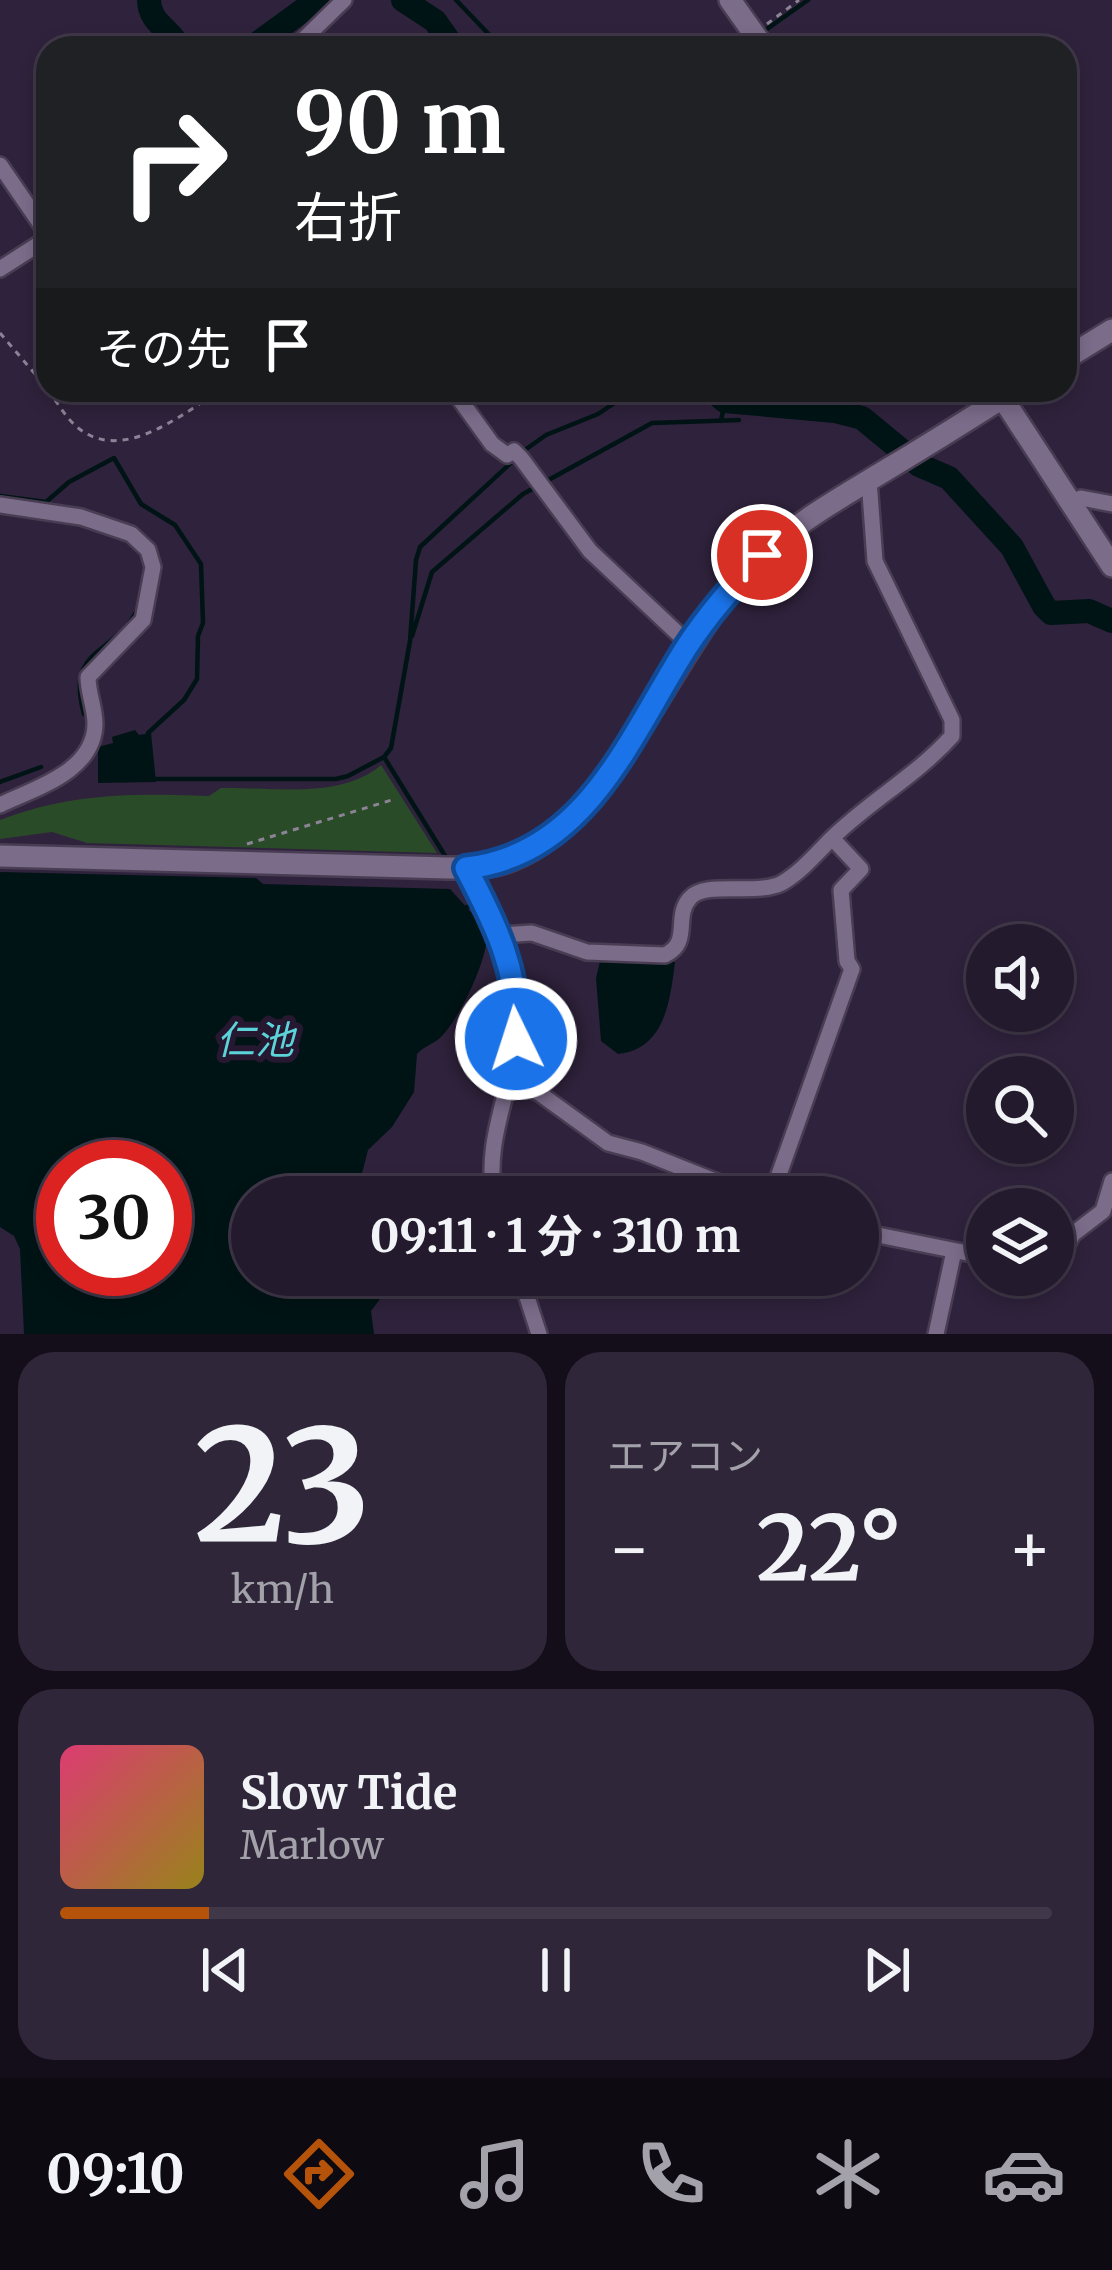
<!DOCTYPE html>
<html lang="ja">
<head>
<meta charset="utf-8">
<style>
	:root { --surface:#231a2d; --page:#2f2739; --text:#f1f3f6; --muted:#a3a1aa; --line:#403849; --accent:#b45309 }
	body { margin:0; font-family:Merriweather,"Noto Sans JP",serif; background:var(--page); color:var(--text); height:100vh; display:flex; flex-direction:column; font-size:45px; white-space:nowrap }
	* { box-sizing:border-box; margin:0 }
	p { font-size:39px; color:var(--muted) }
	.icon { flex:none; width:66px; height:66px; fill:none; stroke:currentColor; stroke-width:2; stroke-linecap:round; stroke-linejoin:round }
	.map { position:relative; height:1334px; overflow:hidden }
	.sheet { display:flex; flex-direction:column; gap:18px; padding:18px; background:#130e19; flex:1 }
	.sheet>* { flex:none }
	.guide { position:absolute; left:36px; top:36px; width:1041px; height:366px; border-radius:36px; box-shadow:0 6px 18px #0003,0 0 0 3px var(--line); background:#202124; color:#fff; overflow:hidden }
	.buttons { position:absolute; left:966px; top:924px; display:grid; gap:24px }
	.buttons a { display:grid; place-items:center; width:108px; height:108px; border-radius:50%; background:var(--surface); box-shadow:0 6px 18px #0003,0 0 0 3px var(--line); font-size:60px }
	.speed { position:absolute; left:36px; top:1140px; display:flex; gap:24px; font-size:60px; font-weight:700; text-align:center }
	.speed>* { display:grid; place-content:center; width:156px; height:156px; border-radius:50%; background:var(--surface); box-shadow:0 6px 18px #0003,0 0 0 3px var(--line); line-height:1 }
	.speed .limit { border:18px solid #d22; background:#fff; color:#111 }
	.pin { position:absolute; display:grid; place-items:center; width:102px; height:102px; color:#fff; margin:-51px; border:6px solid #fff; border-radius:50%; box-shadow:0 3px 12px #0007 }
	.me { position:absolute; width:132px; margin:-66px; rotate:356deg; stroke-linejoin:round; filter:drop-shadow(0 0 9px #0008) }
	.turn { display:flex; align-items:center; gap:42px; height:252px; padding:0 60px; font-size:54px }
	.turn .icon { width:156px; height:156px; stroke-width:2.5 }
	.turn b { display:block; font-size:84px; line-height:102px }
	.then { display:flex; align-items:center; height:114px; padding:0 60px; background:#0003; gap:24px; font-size:45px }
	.big { font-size:90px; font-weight:700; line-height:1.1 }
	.sheet .widget { flex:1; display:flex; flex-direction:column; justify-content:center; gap:18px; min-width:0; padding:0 42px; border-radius:36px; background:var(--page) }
	.sheet .dial { align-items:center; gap:0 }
	.dial b { font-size:156px; line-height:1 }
	.song { display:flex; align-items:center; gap:36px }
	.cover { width:144px; height:144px; border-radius:18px; background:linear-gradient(135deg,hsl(340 70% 55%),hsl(50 70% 35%)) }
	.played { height:12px; border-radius:6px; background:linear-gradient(90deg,var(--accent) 15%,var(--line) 15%) }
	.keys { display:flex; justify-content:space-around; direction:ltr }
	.heat { display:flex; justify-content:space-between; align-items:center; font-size:66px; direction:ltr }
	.sheet .tiles { flex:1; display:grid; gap:18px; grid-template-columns:1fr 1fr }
	.widget:last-child { grid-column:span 2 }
	.trip { position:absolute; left:231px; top:1176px; width:648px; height:120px; border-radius:60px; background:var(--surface); box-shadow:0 6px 18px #0003,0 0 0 3px var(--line); font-weight:700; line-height:120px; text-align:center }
	.tabs { display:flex; height:192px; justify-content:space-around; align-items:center; background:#0e0a12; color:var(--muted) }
	.tabs .icon { width:84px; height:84px }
	.tabs .on { color:var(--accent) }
	.tabs b { font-size:54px; color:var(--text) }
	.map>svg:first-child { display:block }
</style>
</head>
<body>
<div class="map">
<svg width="1112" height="1334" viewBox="0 0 1112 1334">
	<rect width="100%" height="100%" fill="#2f223c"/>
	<path fill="#2a4b28" d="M381,765L437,853L87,843L52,832L0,839V820C69,793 135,793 209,796L221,788C272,787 340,800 381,765Z"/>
	<path fill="#001415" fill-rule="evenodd" d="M135,730L139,735L151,733L156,782L98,783V747L113,743L112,737Z
		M0,872L256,878L263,884L450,889L477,919L485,916L491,926L487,928C491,954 460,1018 441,1037C434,1044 424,1046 417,1054L414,1092L392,1127L368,1150L356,1197H252V1275H389L386,1291L371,1311L374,1334H24L20,1249L14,1236L0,1227ZM63,1167H165V1269H63Z
		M600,961L675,962C670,1001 665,1049 618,1054L601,1041L596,978Z
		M754,1275H824L789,1291L756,1298Z"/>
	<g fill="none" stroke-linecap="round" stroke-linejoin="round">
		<path stroke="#001415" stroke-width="4.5" d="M456,0L502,48
			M767,29L808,0
			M741,48L747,44
			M721,421L725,401
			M522,452L546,435L598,414L634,390
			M0,496L46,502L69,482L114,458L141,504L175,525L201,564L203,623L198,636L197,679L184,700L148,733
			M412,636L432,572L523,494L652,423L739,420
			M84,714C65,645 114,658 139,607
			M155,779H336L348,776L384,757
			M0,782L41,767
			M447,859L384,757L391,748L410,641L416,560L420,547L514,460
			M456,873L475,905L464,908"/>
		<path stroke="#001415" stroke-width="24" d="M149,0C149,23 171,29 180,48
			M403,0L435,21L454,48
			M251,48L317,0
			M712,390L725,401L835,411L862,418L919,465L949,478L1012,547L1044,606L1051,613L1089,611L1112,621"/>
		<g stroke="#493d53" stroke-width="20">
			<path id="street" d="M302,48L303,40L344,0
				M0,165L48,235
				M0,269L48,238
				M453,390L492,444L507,455L514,451L521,458L590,551L689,644
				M1071,503L1081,498L1112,504
				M0,505L81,517L131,534L148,550L153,567L143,620L88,677C88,693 95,708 95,724C94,772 35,788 0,805
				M466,868C506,943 529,993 509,1079C499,1120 487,1154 494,1197
				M502,935L532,933L587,952L665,955C692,942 673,917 690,898C705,880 758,896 782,883C801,872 817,853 832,838
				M509,1078L539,1093L608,1143L642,1152L755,1197
				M771,1197L852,969L847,961L841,890L861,869L832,838C870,801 917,775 952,736V720L875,561L869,480
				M858,1231L987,1257
				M1053,1270L1073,1234L1103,1211L1112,1181
				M512,1275L526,1294L539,1334
				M936,1334L954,1251"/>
		</g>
		<g stroke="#493d53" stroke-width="26">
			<path id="secondary" d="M730,0L764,48
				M1065,359L1112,330
				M998,391L1112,566
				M0,856L448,868C469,868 492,868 511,860C619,819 674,636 763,554C801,519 847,494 891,467C933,442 974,416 1015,390"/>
		</g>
		<path stroke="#8d8397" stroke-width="3" stroke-dasharray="6 6" stroke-linecap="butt" d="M767,24L799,0
			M0,333L47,388
			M48,390C57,402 66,418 77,427C122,465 182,414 221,390
			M247,844L395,799"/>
		<use href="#street" stroke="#7b6c8a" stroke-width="15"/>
		<use href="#secondary" stroke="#7b6c8a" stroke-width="21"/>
	</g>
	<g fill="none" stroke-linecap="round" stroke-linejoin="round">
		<g stroke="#114b97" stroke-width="30">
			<path id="route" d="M516,1039C521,975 495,923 466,868C586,855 629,738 686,648C708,614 735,584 762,555"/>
		</g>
		<use href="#route" stroke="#1a73e8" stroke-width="21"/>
	</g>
	<g text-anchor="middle" stroke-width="12" stroke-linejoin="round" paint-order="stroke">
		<g font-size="39" font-style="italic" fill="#5bd3d9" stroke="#261831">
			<text x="255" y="1054">仁池</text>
		</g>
	</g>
</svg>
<div class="buttons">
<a><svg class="icon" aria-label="sound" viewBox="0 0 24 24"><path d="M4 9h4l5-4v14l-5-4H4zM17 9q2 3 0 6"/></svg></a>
<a><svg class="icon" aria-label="search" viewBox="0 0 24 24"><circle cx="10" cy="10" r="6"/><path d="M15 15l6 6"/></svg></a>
<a><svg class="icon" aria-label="layers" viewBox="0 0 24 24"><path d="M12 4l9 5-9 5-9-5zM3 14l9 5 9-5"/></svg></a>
</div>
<div class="speed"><div class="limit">30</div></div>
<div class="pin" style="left:762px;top:555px;background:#d93025"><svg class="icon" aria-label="arrive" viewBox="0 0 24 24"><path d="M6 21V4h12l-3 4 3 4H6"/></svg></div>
<svg class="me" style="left:516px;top:1039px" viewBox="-20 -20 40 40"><circle r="17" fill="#1a73e8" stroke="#fff" stroke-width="3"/><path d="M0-11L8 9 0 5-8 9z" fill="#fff"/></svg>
<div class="trip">09:11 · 1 分 · 310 m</div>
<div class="guide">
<div class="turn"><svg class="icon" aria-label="right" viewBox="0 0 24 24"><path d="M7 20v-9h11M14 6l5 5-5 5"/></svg><div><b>90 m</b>右折</div></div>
<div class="then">その先<svg class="icon" aria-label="arrive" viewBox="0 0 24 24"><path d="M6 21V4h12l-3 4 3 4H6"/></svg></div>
</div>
</div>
<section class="sheet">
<div class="tiles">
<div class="widget dial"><b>23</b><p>km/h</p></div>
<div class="widget"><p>エアコン</p>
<div class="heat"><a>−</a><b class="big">22°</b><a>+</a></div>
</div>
<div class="widget">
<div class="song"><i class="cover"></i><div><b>Slow Tide</b><p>Marlow</p></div></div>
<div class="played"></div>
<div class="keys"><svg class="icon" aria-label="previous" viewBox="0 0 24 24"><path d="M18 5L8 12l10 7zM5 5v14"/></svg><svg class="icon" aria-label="pause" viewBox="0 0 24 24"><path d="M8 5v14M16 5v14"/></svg><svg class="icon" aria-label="next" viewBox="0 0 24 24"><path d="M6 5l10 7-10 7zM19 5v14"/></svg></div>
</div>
</div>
</section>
<nav class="tabs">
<b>09:10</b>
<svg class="icon on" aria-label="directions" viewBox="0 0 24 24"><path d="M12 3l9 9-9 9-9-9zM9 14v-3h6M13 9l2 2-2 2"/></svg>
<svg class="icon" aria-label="music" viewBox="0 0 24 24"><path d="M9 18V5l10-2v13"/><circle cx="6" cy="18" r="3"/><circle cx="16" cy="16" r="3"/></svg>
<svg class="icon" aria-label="phone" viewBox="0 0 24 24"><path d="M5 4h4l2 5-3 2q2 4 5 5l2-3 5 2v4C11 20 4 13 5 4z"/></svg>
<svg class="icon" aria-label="climate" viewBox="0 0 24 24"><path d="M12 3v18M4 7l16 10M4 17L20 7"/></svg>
<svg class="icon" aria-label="car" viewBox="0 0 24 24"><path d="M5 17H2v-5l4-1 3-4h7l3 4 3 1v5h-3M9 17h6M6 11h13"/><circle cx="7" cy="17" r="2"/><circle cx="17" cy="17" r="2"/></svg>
</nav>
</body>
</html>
